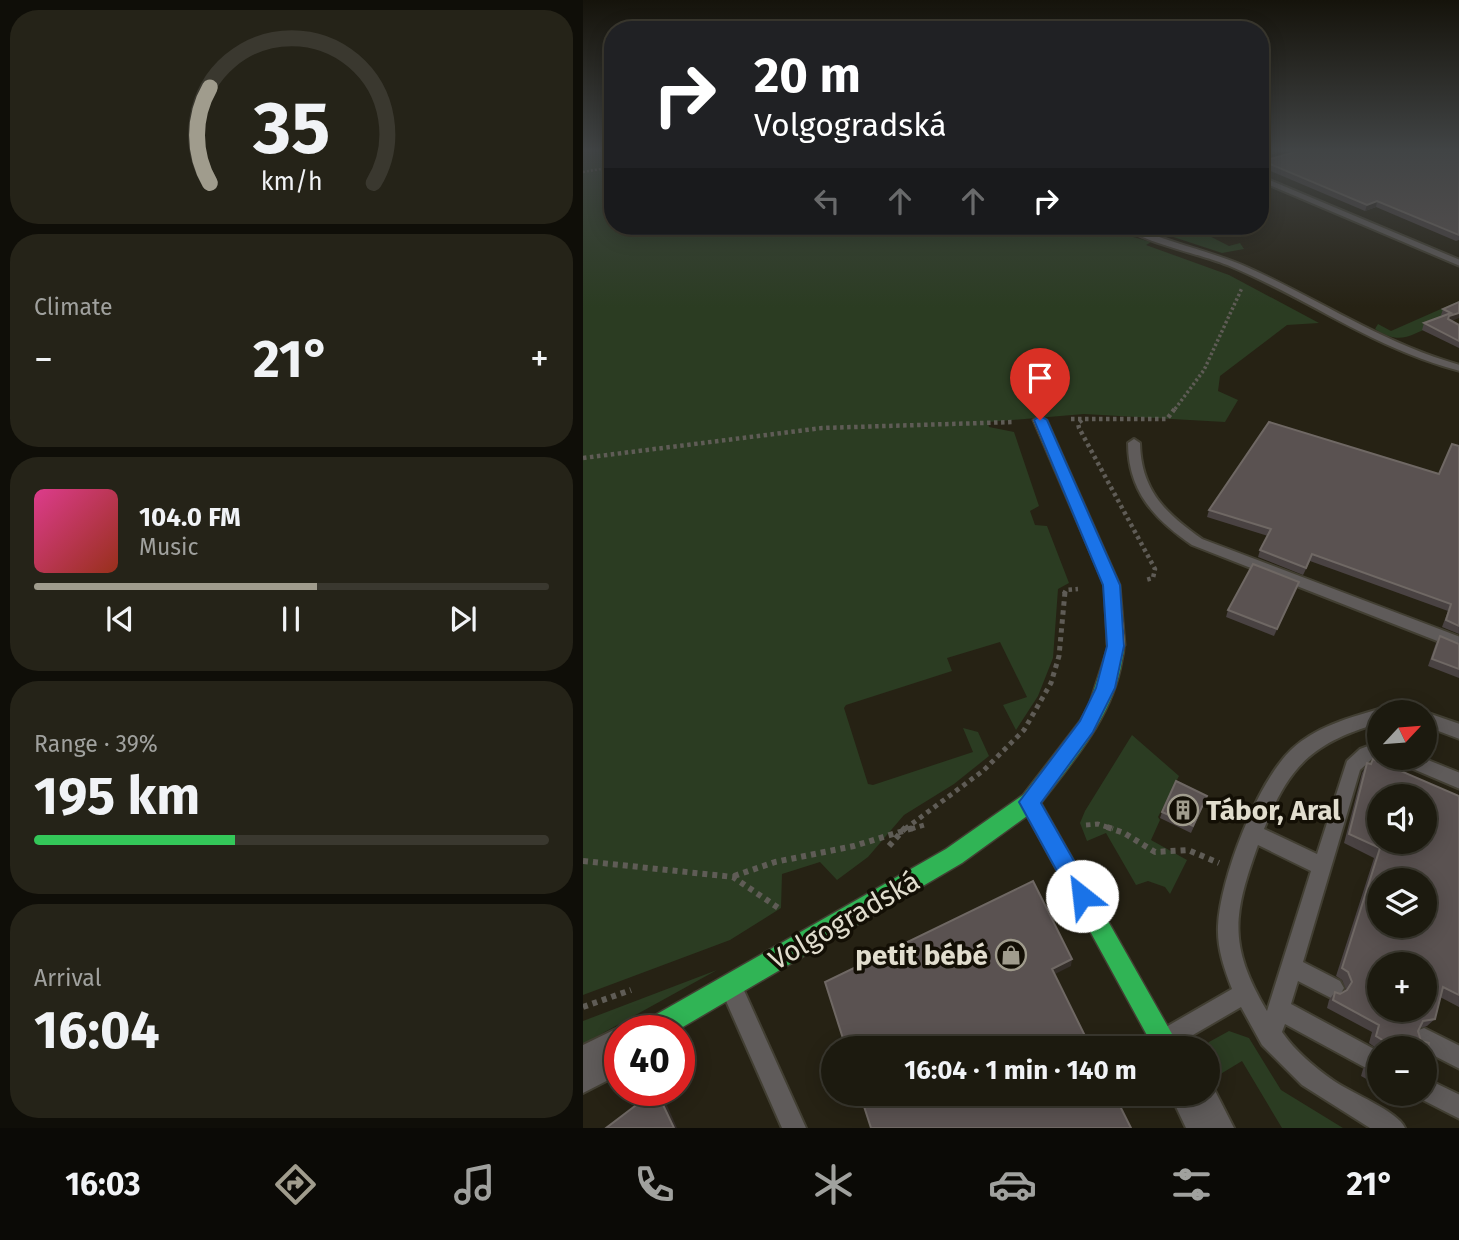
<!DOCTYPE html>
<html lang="en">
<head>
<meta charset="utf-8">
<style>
	:root { --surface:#1c1a0f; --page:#252318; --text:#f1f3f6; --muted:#a0a19e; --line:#3a382f; --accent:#a09c8d }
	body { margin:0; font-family:"Fira Sans",sans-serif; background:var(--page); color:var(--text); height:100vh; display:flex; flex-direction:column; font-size:26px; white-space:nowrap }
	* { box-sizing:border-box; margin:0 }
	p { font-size:23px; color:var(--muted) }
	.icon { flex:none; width:38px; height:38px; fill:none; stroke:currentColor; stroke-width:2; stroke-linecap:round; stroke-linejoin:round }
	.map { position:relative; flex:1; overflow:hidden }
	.details { display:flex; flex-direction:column; gap:10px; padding:10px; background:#0f0e08; width:583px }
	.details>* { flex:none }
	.guide { position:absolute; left:21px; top:21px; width:665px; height:214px; border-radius:28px; box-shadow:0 4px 18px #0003,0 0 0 2px var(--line); background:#202124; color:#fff; overflow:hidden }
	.needle { width:46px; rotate:64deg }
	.controls { position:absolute; left:784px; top:700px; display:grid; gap:14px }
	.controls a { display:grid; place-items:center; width:70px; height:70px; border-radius:50%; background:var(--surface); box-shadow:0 4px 18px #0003,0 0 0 2px var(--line); font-size:35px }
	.speed { position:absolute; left:21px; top:1015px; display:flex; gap:14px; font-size:35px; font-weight:700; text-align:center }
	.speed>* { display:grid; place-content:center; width:91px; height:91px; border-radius:50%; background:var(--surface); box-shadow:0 4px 18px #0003,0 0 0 2px var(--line); line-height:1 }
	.speed .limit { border:10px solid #d22; background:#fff; color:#111 }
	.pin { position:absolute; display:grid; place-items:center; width:60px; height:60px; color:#fff; margin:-72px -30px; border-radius:50% 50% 50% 0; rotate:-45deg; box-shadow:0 0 7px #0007 }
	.pin .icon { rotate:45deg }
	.me { position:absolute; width:77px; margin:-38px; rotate:331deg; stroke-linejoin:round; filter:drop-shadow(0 0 5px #0008) }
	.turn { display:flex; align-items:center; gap:24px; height:147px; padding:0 35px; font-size:32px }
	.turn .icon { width:91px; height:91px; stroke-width:2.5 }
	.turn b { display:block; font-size:49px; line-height:60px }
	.lanes { display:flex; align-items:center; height:66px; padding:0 35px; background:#0003; justify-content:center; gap:35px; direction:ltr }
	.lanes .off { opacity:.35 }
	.big { font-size:52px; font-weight:700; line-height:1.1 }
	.details .widget { flex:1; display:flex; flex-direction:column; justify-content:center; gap:10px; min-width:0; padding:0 24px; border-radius:28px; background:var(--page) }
	.details .dial { align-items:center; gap:0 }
	.dial svg { height:182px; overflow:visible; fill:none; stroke:var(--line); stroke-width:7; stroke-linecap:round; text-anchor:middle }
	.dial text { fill:var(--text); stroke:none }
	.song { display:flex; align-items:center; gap:21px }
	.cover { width:84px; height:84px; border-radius:10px; background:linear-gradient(135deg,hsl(330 70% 55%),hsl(10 70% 35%)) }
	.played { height:7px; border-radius:4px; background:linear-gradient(90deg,var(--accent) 55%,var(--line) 55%) }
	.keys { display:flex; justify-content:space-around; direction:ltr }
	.heat { display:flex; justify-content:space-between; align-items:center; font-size:38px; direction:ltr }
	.charge { height:10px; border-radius:5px; background:linear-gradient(90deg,#34c759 39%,var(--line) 0) }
	.trip { position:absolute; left:238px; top:1036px; width:399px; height:70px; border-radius:35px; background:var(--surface); box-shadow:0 4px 18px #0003,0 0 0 2px var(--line); font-weight:700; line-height:70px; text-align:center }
	.menu { display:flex; height:112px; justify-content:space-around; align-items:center; background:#0b0a06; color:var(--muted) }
	.menu .icon { width:49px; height:49px }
	.menu .current { color:var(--accent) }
	.menu b { font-size:32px; color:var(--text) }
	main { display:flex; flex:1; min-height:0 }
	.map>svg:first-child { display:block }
</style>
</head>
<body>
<main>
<section class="details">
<div class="widget dial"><svg viewBox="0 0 100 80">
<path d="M14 69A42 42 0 1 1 86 69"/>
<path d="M14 69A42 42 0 0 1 14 27" stroke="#a09c8d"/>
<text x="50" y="56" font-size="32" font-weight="700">35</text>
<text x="50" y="72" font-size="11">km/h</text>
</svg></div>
<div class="widget"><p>Climate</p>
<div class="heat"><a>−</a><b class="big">21°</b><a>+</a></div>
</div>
<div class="widget">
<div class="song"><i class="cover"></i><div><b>104.0 FM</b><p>Music</p></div></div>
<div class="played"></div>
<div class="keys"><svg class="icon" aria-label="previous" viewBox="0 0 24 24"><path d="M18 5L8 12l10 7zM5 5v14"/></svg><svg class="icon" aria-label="pause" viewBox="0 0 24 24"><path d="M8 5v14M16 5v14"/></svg><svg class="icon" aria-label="next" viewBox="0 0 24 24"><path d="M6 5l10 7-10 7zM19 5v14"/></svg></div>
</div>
<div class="widget"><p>Range · 39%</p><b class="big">195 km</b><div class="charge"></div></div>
<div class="widget"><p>Arrival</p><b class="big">16:04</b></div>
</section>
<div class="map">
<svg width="877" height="1128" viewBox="0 0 877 1128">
	<rect width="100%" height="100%" fill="#262214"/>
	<path fill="#2b3c22" d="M0,149H30V226H479L499,233H536L568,242L563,245L646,275L736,323L704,325L637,376L635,391L655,400L642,422L501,414L405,422L406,427L431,432L456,506L447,511L452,525L464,526L486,583L475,589L470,658L455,696L433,730L420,705L444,697L417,642L364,658L369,671L263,705L261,708L285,784L290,785L390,752L380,728L395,732L406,756L371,784L321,815L285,857L254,880L237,862L199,874L198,908L147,940L0,995Z
		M557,226H607L646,246L657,243L661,249L639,253Z
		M876,301V308L846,322L852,325C826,335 818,346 792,329L795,324L808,331Z
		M549,735L596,776L575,817L577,820L568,840L604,860L587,894L582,887L565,881L553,885L523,833L504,841L497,823L502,811Z
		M134,970L0,1044V1021Z
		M646,1031L666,1038L698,1090L760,1128H699L659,1061L626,1081L625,1048H622L626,1042Z"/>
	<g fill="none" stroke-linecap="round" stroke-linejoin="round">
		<g stroke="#423f33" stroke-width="4">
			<path id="lane" d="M687,149H698L677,156V152Z
				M677,176L877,260V266L677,181Z
				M484,226H532L506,233Z
				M540,226H550C587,244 629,251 666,268C737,300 801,344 877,365V371C792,349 727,300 649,267C620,254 562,244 540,226Z
				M551,439L557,443C558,490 582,513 619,539L877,637V650L609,545C571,519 545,491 545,443Z
				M796,709L802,712H796V723C730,743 707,764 681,829L734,854L764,761L777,749L796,742V756L789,759L777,770L720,962L757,981L761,988L757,995L750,999L715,981L708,1004L791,1049L794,1057L791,1065L783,1068L702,1024L699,1032C713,1052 731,1067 751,1081C768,1093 815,1111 822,1128H787L719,1085L679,1045L658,1007L591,1046L583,1043L580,1035L583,1027L649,989C641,968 634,948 635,926C637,879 674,782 709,749C733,727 765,718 796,709ZM675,845L728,871L684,1011C645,945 650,915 675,845Z
				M841,712H842L877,724V739L842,726Z
				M813,758H840L877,773V789L816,763Z
				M151,983L159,986L223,1128H199L140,994L143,986Z
				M841,1028L877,1046V1069L842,1051V1048L833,1047L830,1039L833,1031Z
				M842,1078L877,1095V1119L834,1097L833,1094H842Z"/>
		</g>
		<g stroke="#423f33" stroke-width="4">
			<path id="street" d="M37,1027L46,1031H37V1074L0,1093V1045Z
				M625,1077L651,1128H603L587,1094H625Z"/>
		</g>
		<g stroke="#423f33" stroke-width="3">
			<path id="fast" d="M533,638L539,640C543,647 540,654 539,661C530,716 491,760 458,803L597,1048H571L444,816L379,863L93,1031H57L60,1022L363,849L440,795L497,721L506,705L527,640Z"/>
		</g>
		<g stroke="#423f33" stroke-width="3">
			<path id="slow" d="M457,416L464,420L537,585L542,645L539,650H527L524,645L521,585L450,420Z"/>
		</g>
		<path stroke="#5f5c56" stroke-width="2.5" stroke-dasharray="2 2" stroke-linecap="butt" d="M0,172L30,167"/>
		<path stroke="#5f5c56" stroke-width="3.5" stroke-dasharray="2.5 2.5" stroke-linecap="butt" d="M592,409L621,370L659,288"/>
		<path stroke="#5f5c56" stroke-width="4.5" stroke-dasharray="3.5 3.5" stroke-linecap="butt" d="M488,419H584L593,407
			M499,420L495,423L496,428L572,569L570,578L563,580
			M0,458L239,428L431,422
			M481,594L483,590L495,589"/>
		<path stroke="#5f5c56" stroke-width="5" stroke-dasharray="4.5 4.5" stroke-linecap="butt" d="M503,825L515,824L530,829
			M322,829L401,770L441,730L468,683L476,656L482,592
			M328,829L341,825"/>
		<path stroke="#5f5c56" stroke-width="6" stroke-dasharray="5 5" stroke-linecap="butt" d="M524,827L541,833L572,852L605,850L636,863
			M306,846L323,827
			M0,861L150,877L197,909
			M151,876L192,862L271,846L333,827
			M0,1007L48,990"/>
		<use href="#lane" fill="#5f5b5a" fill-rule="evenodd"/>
		<use href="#street" fill="#5f5b5a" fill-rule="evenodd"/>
		<use href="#fast" fill="#30b455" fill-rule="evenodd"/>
		<use href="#slow" fill="#ff9f0a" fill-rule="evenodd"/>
	</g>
	<path fill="#494242" d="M876,149V240L873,241L793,207L782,211L678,167L680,161Z
		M876,302L869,321L876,325V348L839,330L841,323L860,316L858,315L860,309Z
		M876,446V634L859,627L865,611L727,561L720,575L675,557L677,550L685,536L624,517L626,510L856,474Z
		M716,582L691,636L643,617L645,610Z
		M857,636L876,644V678L845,666L853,643Z
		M790,759L876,796V1007L857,997L852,1019L844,1026L837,1028L835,1031L838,1041L844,1051L842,1053V1048H796V1057L793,1048L786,1043L789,1032L744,1008L746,1000L752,992L757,994L763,989L759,980L753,976L791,858L761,843L779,773L784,763L787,764Z
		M622,802L608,833L577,818L579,812Z
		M796,1058V1086L778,1076L780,1069L787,1063L795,1061Z
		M809,1094H832V1096L824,1102Z"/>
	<path fill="#342e29" d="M794,201L793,207L782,211L784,205Z
		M876,313V318L864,323L866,316Z
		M716,582L714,589L691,636L694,629Z
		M489,959L488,966L468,976L469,969Z
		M74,1090L79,1094L94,1128H91Z"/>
	<path fill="#5a5251" stroke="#6f6864" stroke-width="2" fill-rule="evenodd" d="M723,149H876V235L794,201L784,205L680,161Z
		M876,302V313L866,316L865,319L876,325V341L841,323L868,313L860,309Z
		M686,422L856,474L869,444L876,446V626L863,620L868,604L729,554L723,568L677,550L688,529L626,510Z
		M670,564L716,582L694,629L645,610Z
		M857,636L876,644V669L849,659Z
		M790,759L876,796V995L860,987L852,1019L840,1021L835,1031L838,1041L846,1043L844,1051L842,1050V1048H803L801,1041L793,1036L796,1025L750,1000L752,992L757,994L764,990L769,982L765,972L759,968L797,848L766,834L784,763L788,764ZM796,796H842V842H796ZM796,880H842V926H796ZM796,964H842V1010H796Z
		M593,781L624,796L610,826L579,812Z
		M450,881L489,959L469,969L508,1048H263L242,982Z
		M796,1061V1076L785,1069L787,1063Z
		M73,1090L91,1128H23Z
		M277,1094H531L548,1128H288Z"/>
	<linearGradient id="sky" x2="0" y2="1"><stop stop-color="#15130b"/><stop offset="0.49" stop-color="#414445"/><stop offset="1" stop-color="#414445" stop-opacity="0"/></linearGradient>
	<rect width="877" height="307" fill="url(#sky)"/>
	<path fill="#1a73e8" stroke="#114b97" stroke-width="2" d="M457,416L464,420L537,585L541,646L532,688L510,732L458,803L511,896L507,904L499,907L492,904L436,802L497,721L513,688L524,646L520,585L451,420Z"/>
	<defs>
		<g id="building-ring" transform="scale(1.575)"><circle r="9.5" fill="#130f05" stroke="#a09c8d" stroke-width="1.5"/><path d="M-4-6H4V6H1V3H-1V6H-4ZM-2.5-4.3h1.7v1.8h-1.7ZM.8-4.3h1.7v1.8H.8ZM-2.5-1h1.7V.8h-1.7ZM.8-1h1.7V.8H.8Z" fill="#a09c8d"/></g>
		<g id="shop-ring" transform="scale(1.575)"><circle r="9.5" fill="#130f05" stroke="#a09c8d" stroke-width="1.5"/><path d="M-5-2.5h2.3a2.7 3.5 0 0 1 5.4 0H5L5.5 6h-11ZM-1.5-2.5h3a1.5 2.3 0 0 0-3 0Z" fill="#a09c8d"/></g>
	</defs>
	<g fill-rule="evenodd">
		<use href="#building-ring" x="600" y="810"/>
		<use href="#shop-ring" x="428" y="955"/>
	</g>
	<g text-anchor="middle" stroke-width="7" stroke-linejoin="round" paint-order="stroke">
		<g font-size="28" font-weight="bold" fill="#e1ddce" stroke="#130f05" text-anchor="start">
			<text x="623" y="820">Tábor, Aral</text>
			<text x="405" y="965" text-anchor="end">petit bébé</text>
		</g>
		<g font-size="28" fill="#e1ddce" stroke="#130f05">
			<text transform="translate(261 920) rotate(-30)" y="10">Volgogradská</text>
		</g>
	</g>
</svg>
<div class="controls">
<a><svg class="needle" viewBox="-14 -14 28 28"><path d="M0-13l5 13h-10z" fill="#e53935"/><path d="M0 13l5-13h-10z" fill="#a0a19e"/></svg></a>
<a><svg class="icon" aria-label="sound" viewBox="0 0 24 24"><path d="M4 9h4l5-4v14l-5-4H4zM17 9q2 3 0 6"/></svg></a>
<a><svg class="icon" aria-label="layers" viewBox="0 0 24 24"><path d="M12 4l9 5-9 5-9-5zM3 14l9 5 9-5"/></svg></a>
<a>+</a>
<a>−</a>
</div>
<div class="speed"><div class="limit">40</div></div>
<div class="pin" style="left:457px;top:420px;background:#d93025"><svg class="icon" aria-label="arrive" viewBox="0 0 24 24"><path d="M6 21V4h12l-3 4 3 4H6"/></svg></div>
<svg class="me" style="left:499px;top:896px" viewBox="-20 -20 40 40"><circle r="19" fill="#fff"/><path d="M0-13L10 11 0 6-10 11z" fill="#1a73e8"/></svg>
<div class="trip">16:04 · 1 min · 140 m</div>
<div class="guide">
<div class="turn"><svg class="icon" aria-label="right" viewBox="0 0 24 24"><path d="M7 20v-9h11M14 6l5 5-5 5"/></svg><div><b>20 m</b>Volgogradská</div></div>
<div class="lanes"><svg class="icon off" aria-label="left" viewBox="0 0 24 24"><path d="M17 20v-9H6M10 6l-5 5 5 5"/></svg><svg class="icon off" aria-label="ahead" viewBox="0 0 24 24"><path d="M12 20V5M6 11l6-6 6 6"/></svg><svg class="icon off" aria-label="ahead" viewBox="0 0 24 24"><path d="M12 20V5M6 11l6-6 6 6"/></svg><svg class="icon" aria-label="right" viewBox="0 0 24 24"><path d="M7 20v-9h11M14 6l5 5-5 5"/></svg></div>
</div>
</div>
</main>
<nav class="menu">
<b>16:03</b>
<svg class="icon current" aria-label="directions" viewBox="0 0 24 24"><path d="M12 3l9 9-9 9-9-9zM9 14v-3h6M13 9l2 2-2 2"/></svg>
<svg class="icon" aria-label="music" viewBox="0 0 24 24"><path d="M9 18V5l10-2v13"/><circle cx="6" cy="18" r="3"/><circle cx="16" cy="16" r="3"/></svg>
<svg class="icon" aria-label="phone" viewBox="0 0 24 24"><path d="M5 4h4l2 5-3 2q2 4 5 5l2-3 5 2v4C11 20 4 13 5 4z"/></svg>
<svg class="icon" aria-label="climate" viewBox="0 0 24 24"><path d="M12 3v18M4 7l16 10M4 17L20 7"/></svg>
<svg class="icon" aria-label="car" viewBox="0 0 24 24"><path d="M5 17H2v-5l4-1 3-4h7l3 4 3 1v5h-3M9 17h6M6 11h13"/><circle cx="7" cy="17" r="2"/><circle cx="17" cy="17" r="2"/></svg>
<svg class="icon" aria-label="filters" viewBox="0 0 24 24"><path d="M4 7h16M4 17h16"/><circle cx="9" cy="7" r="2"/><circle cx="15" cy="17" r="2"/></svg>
<b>21°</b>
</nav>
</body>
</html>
